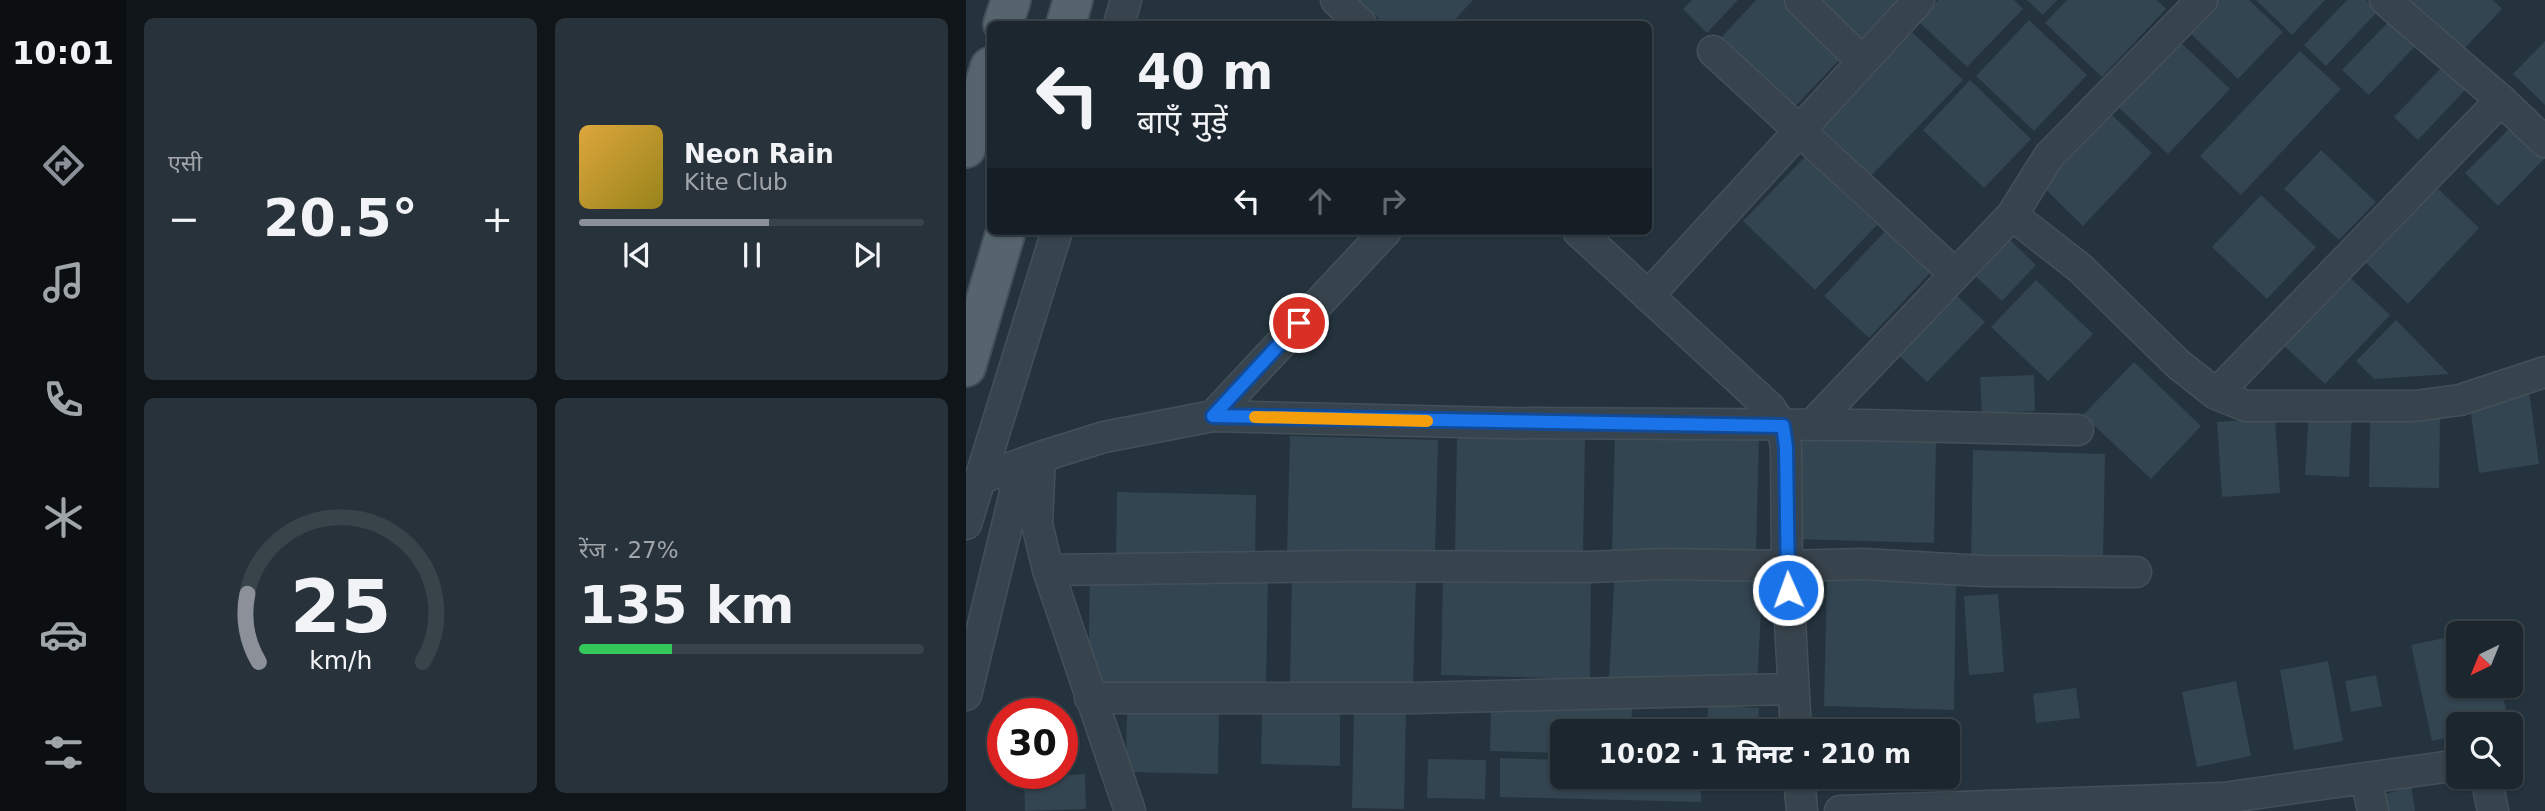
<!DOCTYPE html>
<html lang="hi">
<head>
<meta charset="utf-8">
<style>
	:root { --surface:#1b262e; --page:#28323a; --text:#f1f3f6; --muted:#a0a5aa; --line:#39434a; --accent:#8c9099 }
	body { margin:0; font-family:"DejaVu Sans","Noto Sans Devanagari",sans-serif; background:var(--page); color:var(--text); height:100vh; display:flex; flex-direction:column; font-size:26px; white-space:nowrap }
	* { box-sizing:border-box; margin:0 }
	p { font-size:23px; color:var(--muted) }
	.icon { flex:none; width:38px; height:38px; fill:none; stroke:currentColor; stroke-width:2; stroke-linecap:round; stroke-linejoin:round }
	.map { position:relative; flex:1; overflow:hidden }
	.details { display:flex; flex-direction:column; gap:18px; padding:18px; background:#0f1519; width:840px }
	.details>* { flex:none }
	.top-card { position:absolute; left:21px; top:21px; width:665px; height:214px; border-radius:10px; box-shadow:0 2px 5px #0004,0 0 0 2px var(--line); background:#1b262e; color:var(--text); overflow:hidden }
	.needle { width:46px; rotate:223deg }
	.controls { position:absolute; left:1480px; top:621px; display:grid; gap:14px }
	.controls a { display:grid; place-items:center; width:77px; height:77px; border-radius:10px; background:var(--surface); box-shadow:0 2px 5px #0004,0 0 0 2px var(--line); font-size:35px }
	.speed { position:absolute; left:21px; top:698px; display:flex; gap:14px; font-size:35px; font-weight:700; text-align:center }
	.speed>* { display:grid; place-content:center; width:91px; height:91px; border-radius:50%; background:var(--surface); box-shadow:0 2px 5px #0004,0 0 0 2px var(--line); line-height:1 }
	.speed .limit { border:10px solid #d22; background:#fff; color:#111 }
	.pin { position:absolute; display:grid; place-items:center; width:60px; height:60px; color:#fff; margin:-30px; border:4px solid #fff; border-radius:50%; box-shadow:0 2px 7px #0007 }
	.me { position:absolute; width:77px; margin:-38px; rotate:358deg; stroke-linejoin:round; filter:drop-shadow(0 0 5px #0008) }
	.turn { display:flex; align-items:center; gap:24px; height:147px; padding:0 35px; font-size:32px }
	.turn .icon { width:91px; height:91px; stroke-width:2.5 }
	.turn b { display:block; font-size:49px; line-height:60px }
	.lanes { display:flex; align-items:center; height:66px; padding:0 35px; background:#0003; justify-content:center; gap:35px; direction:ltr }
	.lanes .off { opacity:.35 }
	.big { font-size:52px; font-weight:800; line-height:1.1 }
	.details .card { flex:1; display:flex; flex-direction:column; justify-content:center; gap:10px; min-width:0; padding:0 24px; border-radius:10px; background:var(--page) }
	.details .dial { align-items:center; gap:0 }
	.dial svg { height:182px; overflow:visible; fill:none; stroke:var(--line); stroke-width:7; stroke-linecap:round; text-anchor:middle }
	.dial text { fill:var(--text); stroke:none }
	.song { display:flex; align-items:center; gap:21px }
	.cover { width:84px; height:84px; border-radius:10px; background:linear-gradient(135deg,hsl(40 70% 55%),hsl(50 70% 35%)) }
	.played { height:7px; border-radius:4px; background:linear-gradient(90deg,var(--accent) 55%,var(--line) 55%) }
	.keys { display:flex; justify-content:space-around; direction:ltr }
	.heat { display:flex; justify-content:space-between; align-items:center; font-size:38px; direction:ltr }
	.charge { height:10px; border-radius:5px; background:linear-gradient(90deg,#34c759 27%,var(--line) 0) }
	.details .tiles { flex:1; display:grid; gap:18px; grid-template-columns:repeat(2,1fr) }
	.trip { position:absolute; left:584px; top:719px; width:410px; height:70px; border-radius:10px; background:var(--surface); box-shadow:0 2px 5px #0004,0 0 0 2px var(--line); font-weight:800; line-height:70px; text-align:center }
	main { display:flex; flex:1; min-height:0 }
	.tabs { display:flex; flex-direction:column; width:126px; justify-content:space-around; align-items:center; background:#0b0f12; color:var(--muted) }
	.tabs .icon { width:49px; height:49px }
	.tabs .active { color:var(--accent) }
	.tabs b { font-size:32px; color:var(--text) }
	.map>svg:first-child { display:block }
</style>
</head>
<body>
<main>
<nav class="tabs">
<b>10:01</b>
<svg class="icon active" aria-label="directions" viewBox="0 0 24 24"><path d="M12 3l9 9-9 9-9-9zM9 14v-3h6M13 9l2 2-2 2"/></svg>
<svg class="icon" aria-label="music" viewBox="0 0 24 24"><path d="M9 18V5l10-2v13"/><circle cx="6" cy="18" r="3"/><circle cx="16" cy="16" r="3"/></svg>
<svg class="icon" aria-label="phone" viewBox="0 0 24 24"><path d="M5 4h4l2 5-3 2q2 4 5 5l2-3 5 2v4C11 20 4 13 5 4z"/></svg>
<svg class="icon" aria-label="climate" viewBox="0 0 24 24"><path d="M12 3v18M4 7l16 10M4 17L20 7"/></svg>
<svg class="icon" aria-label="car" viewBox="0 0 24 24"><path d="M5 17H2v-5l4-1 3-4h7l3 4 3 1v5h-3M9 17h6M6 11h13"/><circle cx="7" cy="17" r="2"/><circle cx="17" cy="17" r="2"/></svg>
<svg class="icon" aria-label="filters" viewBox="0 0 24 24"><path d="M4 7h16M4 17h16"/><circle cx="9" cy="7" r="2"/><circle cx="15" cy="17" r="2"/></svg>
</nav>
<section class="details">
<div class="tiles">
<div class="card"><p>एसी</p>
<div class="heat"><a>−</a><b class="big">20.5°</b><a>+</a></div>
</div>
<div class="card">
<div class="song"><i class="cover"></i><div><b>Neon Rain</b><p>Kite Club</p></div></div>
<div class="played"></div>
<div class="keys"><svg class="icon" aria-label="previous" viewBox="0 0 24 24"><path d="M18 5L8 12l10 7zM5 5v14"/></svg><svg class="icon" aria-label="pause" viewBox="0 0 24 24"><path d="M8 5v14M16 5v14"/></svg><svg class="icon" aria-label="next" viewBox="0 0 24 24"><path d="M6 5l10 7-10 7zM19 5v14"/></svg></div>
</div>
<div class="card dial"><svg viewBox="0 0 100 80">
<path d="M14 69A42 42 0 1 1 86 69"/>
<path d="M14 69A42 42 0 0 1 9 39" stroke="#8c9099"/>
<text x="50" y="56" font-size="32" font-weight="700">25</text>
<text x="50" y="72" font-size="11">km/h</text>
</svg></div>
<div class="card"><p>रेंज · 27%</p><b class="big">135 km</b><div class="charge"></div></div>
</div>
</section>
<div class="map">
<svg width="1579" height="811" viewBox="0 0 1579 811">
	<rect width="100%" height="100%" fill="#24333d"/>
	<path fill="#334551" d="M393,0H507L485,24H419Z
		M726,0H772L741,33L717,9Z
		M790,0H818L877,56L823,113L750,43Z
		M845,0H932L891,44Z
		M972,0H1048L1057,9L1001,67L952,21Z
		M1061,0H1091L1077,15Z
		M1101,0H1191L1200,9L1136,77L1079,23Z
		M1251,0H1283L1317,32L1272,79L1222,31Z
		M1290,0H1359L1326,35Z
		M1381,0H1400L1412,11L1360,66L1338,45Z
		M1434,0H1527L1536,9L1492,55Z
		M1426,18L1452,43L1403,95L1376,70Z
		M1063,20L1121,75L1068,131L1010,76Z
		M946,32L997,80L903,178L852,130Z
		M1209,37L1264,89L1202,154L1147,102Z
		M1579,41V105L1547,74Z
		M1334,51L1375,89L1275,195L1234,156Z
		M1476,67L1499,90L1452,140L1428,117Z
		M1004,80L1065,139L1018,188L957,130Z
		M1142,111L1186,153L1117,226L1073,183Z
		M1549,123L1579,153V158L1532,206L1499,173Z
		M1355,150L1410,202L1373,240L1318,189Z
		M839,157L911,225L849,290L777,221Z
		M1460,177L1513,228L1442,304L1389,252Z
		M1295,195L1350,247L1301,299L1246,247Z
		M921,229L966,271L903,338L858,296Z
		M1038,234L1070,265L1036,301L1004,271Z
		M1375,269L1424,315L1359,384L1310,338Z
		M1070,280L1127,334L1082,381L1025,327Z
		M984,289L1019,322L961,382L927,350Z
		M1430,320L1483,374L1408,379L1390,361Z
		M1168,362L1235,426L1185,479L1117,415Z
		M1068,375L1069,411L1016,413L1014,377Z
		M1563,390L1573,464L1513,473L1503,399Z
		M1343,409L1386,412L1383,477L1339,475Z
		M1404,414L1474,415L1473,488L1403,487Z
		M1309,418L1314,493L1256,497L1251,422Z
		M649,430L793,433L790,555L646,552Z
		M324,436L472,440L469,557L321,553Z
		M491,436L619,440L617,554L489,551Z
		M827,437L970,440L968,543L825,539Z
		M1007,450L1139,454L1137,561L1005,558Z
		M151,492L290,495L289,559L150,556Z
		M649,566L797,574L791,685L643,678Z
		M124,571L302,576L300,688L122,684Z
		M326,571L450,574L447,685L324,682Z
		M477,572L625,575L624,679L475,675Z
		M861,579L990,582L988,710L858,706Z
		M1032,594L1038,672L1003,675L998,596Z
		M1493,635V686H1535L1543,724H1493V735L1466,741L1445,645Z
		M1362,661L1377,741L1328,750L1314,670Z
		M1410,675L1416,706L1385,712L1379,681Z
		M1270,681L1285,756L1231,767L1216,692Z
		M1110,688L1114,718L1070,723L1067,694Z
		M525,701L666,705L665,732H597V753L524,751Z
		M742,705L793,708L792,732H741Z
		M388,708L440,709L438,809L386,808Z
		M161,710L253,713L252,774L160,772Z
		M296,710L374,712V766L295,764Z
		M534,758L597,760V777H735V802L534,797Z
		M462,759L520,760L519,799L461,798Z
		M119,774L120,809L59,811L58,778Z
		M1445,786L1449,811H1421L1417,795Z"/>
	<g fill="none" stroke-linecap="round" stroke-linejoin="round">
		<g stroke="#445059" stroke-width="33">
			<path id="minor" d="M370,0L395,24
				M834,0L896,61
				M1419,0L1535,100L1579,142
				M153,24L160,0
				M747,51L989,274
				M1046,215L1114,268L1212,364L1250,394L1280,406H1449L1494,400L1579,372
				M612,231L804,408L816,426L820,447L821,566L830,732
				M682,296L953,0
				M1250,394L1535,100
				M247,416L420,231
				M846,425L1046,215L1083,156L1236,0
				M74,457L71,524L82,570L389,566L624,567L698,564L821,566L897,564L1018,571L1170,572
				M13,479L74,457L138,437L247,416L536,423L895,425L1112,430
				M0,524L91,231
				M82,570L164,811
				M0,695L56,464
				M124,698H447L827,689
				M833,777L836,811
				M1520,777L1527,811
				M1400,778L1407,811
				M874,811L1257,798L1493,765"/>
		</g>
		<g stroke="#445059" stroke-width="42">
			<path id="major" d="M37,24L45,0
				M100,24L107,0
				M0,148L24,67
				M0,367L40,231"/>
		</g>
		<use href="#minor" stroke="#38444d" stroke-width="30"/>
		<use href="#major" stroke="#56646d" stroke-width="38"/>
	</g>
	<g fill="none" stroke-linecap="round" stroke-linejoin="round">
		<g stroke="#114b97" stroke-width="18">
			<path id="route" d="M333,323L247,416L817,426L820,447L822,590"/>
		</g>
		<use href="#route" stroke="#1a73e8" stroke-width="12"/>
		<path stroke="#f59e0b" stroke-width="12" d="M289,417L461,421"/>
	</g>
</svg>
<div class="controls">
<a><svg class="needle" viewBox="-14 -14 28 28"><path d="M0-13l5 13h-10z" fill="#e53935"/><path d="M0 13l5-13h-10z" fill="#a0a5aa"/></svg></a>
<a><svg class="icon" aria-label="search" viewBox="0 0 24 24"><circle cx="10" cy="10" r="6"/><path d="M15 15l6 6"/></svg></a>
</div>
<div class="speed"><div class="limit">30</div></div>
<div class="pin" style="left:333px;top:323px;background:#d93025"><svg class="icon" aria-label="arrive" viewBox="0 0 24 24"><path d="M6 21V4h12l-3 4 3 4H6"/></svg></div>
<svg class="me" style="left:822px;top:590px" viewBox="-20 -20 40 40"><circle r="17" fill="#1a73e8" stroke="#fff" stroke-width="3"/><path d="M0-11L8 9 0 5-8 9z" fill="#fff"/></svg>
<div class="trip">10:02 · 1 मिनट · 210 m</div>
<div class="top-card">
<div class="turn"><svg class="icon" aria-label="left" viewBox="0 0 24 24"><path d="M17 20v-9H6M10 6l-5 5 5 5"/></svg><div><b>40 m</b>बाएँ मुड़ें</div></div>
<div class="lanes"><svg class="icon" aria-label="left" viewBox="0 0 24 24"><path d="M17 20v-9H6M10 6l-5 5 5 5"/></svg><svg class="icon off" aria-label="ahead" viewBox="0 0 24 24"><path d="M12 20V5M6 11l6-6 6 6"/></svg><svg class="icon off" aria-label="right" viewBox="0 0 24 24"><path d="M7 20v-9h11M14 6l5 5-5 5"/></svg></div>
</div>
</div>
</main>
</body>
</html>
